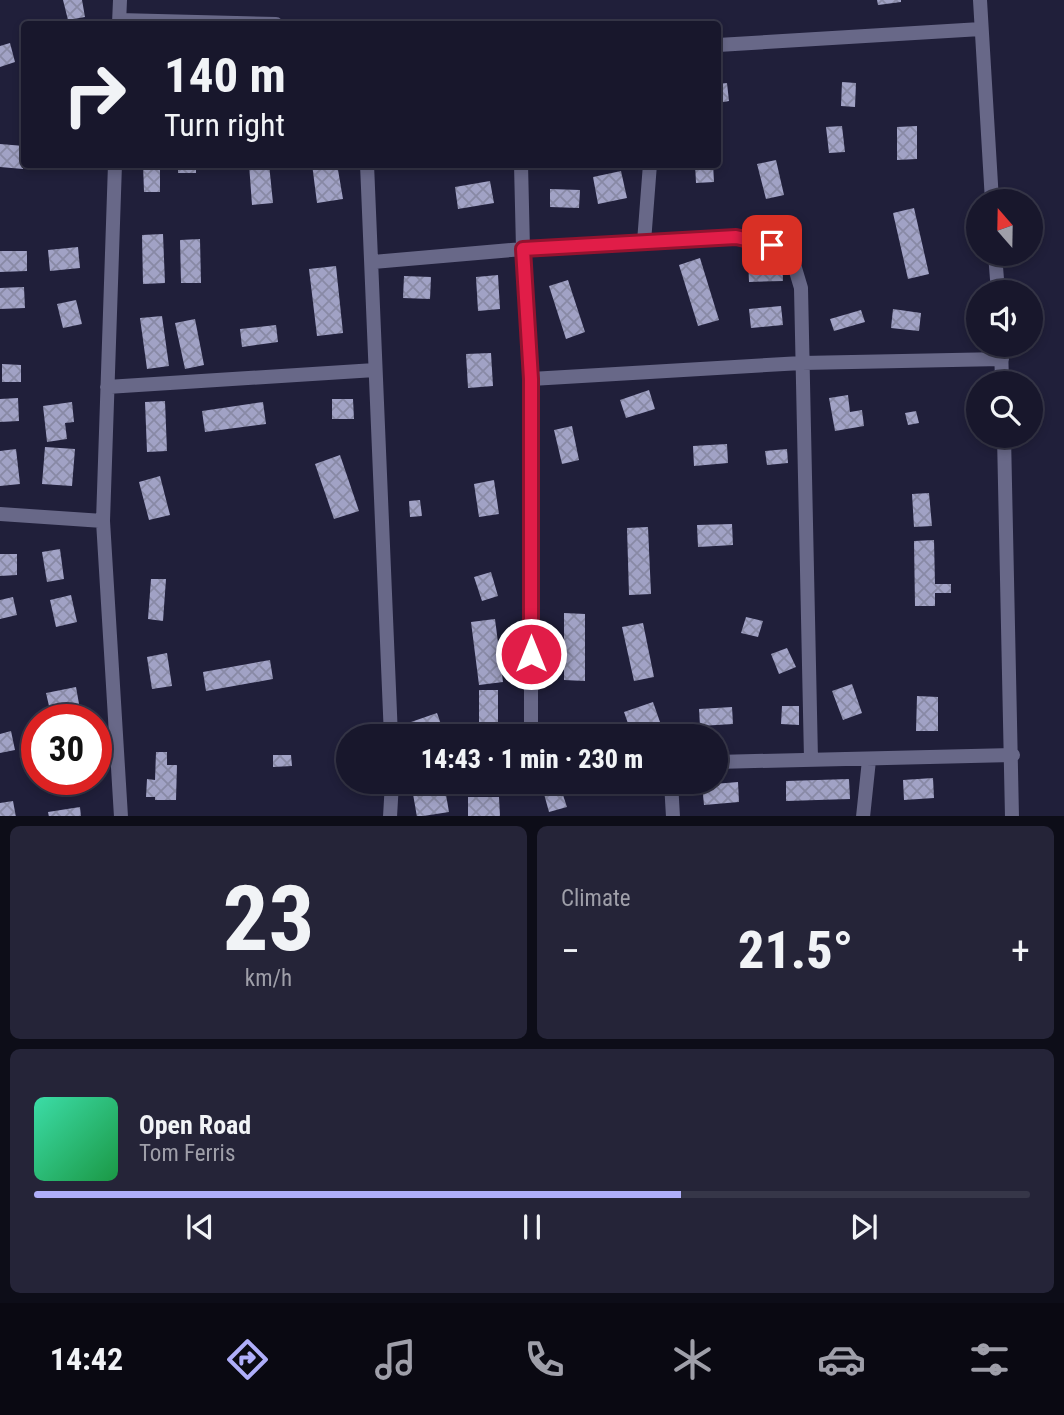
<!DOCTYPE html>
<html lang="en">
<head>
<meta charset="utf-8">
<style>
	:root { --surface:#18172c; --page:#252438; --text:#f1f3f6; --muted:#9f9fa9; --line:#363648; --accent:#afaefa }
	body { margin:0; font-family:"Roboto Condensed",sans-serif; background:var(--page); color:var(--text); height:100vh; display:flex; flex-direction:column; font-size:26px; white-space:nowrap }
	* { box-sizing:border-box; margin:0 }
	p { font-size:23px; color:var(--muted) }
	.icon { flex:none; width:38px; height:38px; fill:none; stroke:currentColor; stroke-width:2; stroke-linecap:round; stroke-linejoin:round }
	.map { position:relative; height:816px; overflow:hidden }
	.sheet { display:flex; flex-direction:column; gap:10px; padding:10px; background:#0d0d18; flex:1 }
	.sheet>* { flex:none }
	.banner { position:absolute; left:21px; top:21px; width:700px; height:147px; border-radius:7px; box-shadow:0 4px 10px #0003,0 0 0 2px var(--line); background:#18172c; color:var(--text); overflow:hidden }
	.needle { width:46px; rotate:340deg }
	.controls { position:absolute; left:966px; top:189px; display:grid; gap:14px }
	.controls a { display:grid; place-items:center; width:77px; height:77px; border-radius:50%; background:var(--surface); box-shadow:0 4px 10px #0003,0 0 0 2px var(--line); font-size:35px }
	.speed { position:absolute; left:21px; top:704px; display:flex; gap:14px; font-size:35px; font-weight:700; text-align:center }
	.speed>* { display:grid; place-content:center; width:91px; height:91px; border-radius:50%; background:var(--surface); box-shadow:0 4px 10px #0003,0 0 0 2px var(--line); line-height:1 }
	.speed .limit { border:10px solid #d22; background:#fff; color:#111 }
	.pin { position:absolute; display:grid; place-items:center; width:60px; height:60px; color:#fff; margin:-30px; border-radius:14px; box-shadow:0 4px 10px #0006 }
	.me { position:absolute; width:77px; margin:-38px; rotate:0deg; stroke-linejoin:round; filter:drop-shadow(0 0 5px #0008) }
	.turn { display:flex; align-items:center; gap:24px; height:147px; padding:0 28px; font-size:32px }
	.turn .icon { width:91px; height:91px; stroke-width:2.5 }
	.turn b { display:block; font-size:49px; line-height:60px }
	.big { font-size:52px; font-weight:800; line-height:1.1 }
	.sheet .card { flex:1; display:flex; flex-direction:column; justify-content:center; gap:10px; min-width:0; padding:0 24px; border-radius:10px; background:var(--page) }
	.sheet .dial { align-items:center; gap:0 }
	.dial b { font-size:91px; line-height:1 }
	.song { display:flex; align-items:center; gap:21px }
	.cover { width:84px; height:84px; border-radius:10px; background:linear-gradient(135deg,hsl(160 70% 55%),hsl(140 70% 35%)) }
	.played { height:7px; border-radius:4px; background:linear-gradient(90deg,var(--accent) 65%,var(--line) 65%) }
	.keys { display:flex; justify-content:space-around; direction:ltr }
	.heat { display:flex; justify-content:space-between; align-items:center; font-size:38px; direction:ltr }
	.sheet .tiles { flex:1; display:grid; gap:10px; grid-template-columns:1fr 1fr }
	.card:last-child { grid-column:span 2 }
	.trip { position:absolute; left:336px; top:724px; width:392px; height:70px; border-radius:35px; background:var(--surface); box-shadow:0 4px 10px #0003,0 0 0 2px var(--line); font-weight:800; line-height:70px; text-align:center }
	.dock { display:flex; height:112px; justify-content:space-around; align-items:center; background:#0a0912; color:var(--muted) }
	.dock .icon { width:49px; height:49px }
	.dock .current { color:var(--accent) }
	.dock b { font-size:32px; color:var(--text) }
	.map>svg:first-child { display:block }
</style>
</head>
<body>
<div class="map">
<svg width="1064" height="817" viewBox="0 0 1064 817">
	<defs>
		<pattern id="building-cross-hatch" width="8" height="8" patternUnits="userSpaceOnUse" patternTransform="scale(1.75)"><rect width="8" height="8" fill="#a1a2c5"/><path d="M0 0l8 8M0 8l8-8" fill="none" stroke="#8889a5"/></pattern>
	</defs>
	<rect width="100%" height="100%" fill="#201f3a"/>
	<path fill="url(#building-cross-hatch)" d="M63,0H82L85,17L68,20Z
		M877,0H901V2L878,5Z
		M10,43L15,62L0,67V46Z
		M842,82L856,83L855,107L841,106Z
		M727,83L729,101L718,103V84Z
		M842,126L845,152L829,153L826,127Z
		M917,126V159L897,160V127Z
		M0,144L24,146L23,169L0,167Z
		M776,160L784,195L766,199L757,164Z
		M143,164H160V192H144Z
		M178,164H196V173H178Z
		M249,164H269L273,203L252,205Z
		M312,164H337L343,199L317,203Z
		M695,164H713L714,182L696,183Z
		M621,171L627,198L598,204L593,177Z
		M490,181L494,203L458,209L455,187Z
		M550,189L580,190L579,208L550,207Z
		M914,208L929,274L908,279L893,213Z
		M163,234L165,283L143,284L142,235Z
		M200,239L201,283H181L180,240Z
		M78,247L80,268L50,271L48,250Z
		M0,251H27V271L0,272Z
		M782,257L783,281L749,282L748,259Z
		M700,258L719,320L698,326L679,265Z
		M336,266L343,333L317,336L309,269Z
		M498,275L500,309L478,311L476,277Z
		M404,276L431,277L430,299L403,298Z
		M568,280L585,332L566,339L549,286Z
		M24,287L25,308L0,309V288Z
		M76,300L82,324L63,328L57,304Z
		M781,306L783,325L751,328L749,309Z
		M893,309L921,313L919,331L891,328Z
		M861,310L865,322L834,331L830,319Z
		M162,316L169,366L147,369L140,318Z
		M195,319L204,365L185,369L175,323Z
		M276,325L278,342L242,347L240,329Z
		M491,353L493,386L468,388L466,354Z
		M2,364L21,365V382H2Z
		M649,390L655,409L626,418L620,400Z
		M848,395L850,412L862,410L864,426L835,431L829,398Z
		M18,398L19,421L0,422V399Z
		M332,399H353L354,419H332Z
		M165,401L167,451L147,452L145,402Z
		M72,402L74,422L65,423L67,439L47,442L43,406Z
		M263,402L266,424L205,432L202,411Z
		M916,411L919,423L908,425L905,413Z
		M572,426L579,460L562,464L554,430Z
		M727,444L728,463L694,466L693,446Z
		M45,447L75,449L72,486L42,484Z
		M16,449L20,484L0,486V451Z
		M787,449L788,463L767,465L765,451Z
		M340,455L359,511L334,519L315,464Z
		M160,476L170,515L149,520L139,482Z
		M494,480L499,514L479,517L474,484Z
		M929,493L932,526L914,527L912,494Z
		M420,500L422,516L410,517L409,501Z
		M732,524L733,545L698,547L697,525Z
		M648,527L651,594L629,595L627,528Z
		M934,540L935,584H951V593H935V606H915L914,541Z
		M60,549L64,579L47,582L42,552Z
		M0,554H17V575L0,576Z
		M491,572L498,596L482,601L474,577Z
		M151,579H166L163,621L148,619Z
		M71,595L77,622L56,627L50,600Z
		M13,597L17,615L0,619V600Z
		M564,613L585,614V681L564,680Z
		M746,617L763,621L758,637L741,633Z
		M495,619L503,682L479,685L471,622Z
		M643,623L654,677L634,681L622,627Z
		M787,648L796,667L779,674L771,654Z
		M167,653L172,686L152,689L147,657Z
		M270,660L273,679L206,691L203,672Z
		M852,684L862,713L843,720L832,691Z
		M76,687L81,715L52,719L46,693Z
		M479,690H498V725H479Z
		M917,696L938,697V731H916Z
		M653,702L660,722L631,732L624,712Z
		M782,706H799V725L781,724Z
		M732,707L733,724L700,726L699,709Z
		M437,713L442,727L416,736L411,722Z
		M11,731L15,750L0,753V734Z
		M156,752H167V765H177L176,800H155V797H146L147,779L155,780Z
		M273,755H291L292,766L273,767Z
		M933,778L934,798L904,800L903,780Z
		M849,779L850,799L786,801V781Z
		M738,782L739,802L704,805L702,785Z
		M445,789L449,812L417,817L413,794Z
		M561,789L567,807L549,812L544,794Z
		M468,797H499L500,816H468Z
		M13,801L16,817H0V803Z
		M80,807L81,817H49L48,812Z"/>
	<g fill="none" stroke-linecap="round" stroke-linejoin="round">
		<path stroke="#686888" stroke-width="14" d="M980,0L992,201
			M119,20L276,24
			M119,24L120,0
			M718,45L981,29
			M115,164L103,521L121,817
			M367,164L391,737
			M521,164L523,249L531,379V737
			M644,242L650,164
			M995,254L998,292
			M373,262L523,249L736,237L772,245L792,258L801,288L811,759
			M1001,345L1002,383
			M531,379L802,363L1002,359
			M107,387L375,370
			M1004,436L1012,817
			M0,514L103,521
			M716,762L1013,755
			M671,782L673,817
			M390,817L392,782
			M863,817L869,760"/>
	</g>
	<g fill="none" stroke-linecap="round" stroke-linejoin="round">
		<g stroke="#92132f" stroke-width="18">
			<path id="route" d="M531,654V379L523,249L736,237L772,245"/>
		</g>
		<use href="#route" stroke="#e11d48" stroke-width="12"/>
	</g>
</svg>
<div class="controls">
<a><svg class="needle" viewBox="-14 -14 28 28"><path d="M0-13l5 13h-10z" fill="#e53935"/><path d="M0 13l5-13h-10z" fill="#9f9fa9"/></svg></a>
<a><svg class="icon" aria-label="sound" viewBox="0 0 24 24"><path d="M4 9h4l5-4v14l-5-4H4zM17 9q2 3 0 6"/></svg></a>
<a><svg class="icon" aria-label="search" viewBox="0 0 24 24"><circle cx="10" cy="10" r="6"/><path d="M15 15l6 6"/></svg></a>
</div>
<div class="speed"><div class="limit">30</div></div>
<div class="pin" style="left:772px;top:245px;background:#d93025"><svg class="icon" aria-label="arrive" viewBox="0 0 24 24"><path d="M6 21V4h12l-3 4 3 4H6"/></svg></div>
<svg class="me" style="left:531px;top:654px" viewBox="-20 -20 40 40"><circle r="17" fill="#e11d48" stroke="#fff" stroke-width="3"/><path d="M0-11L8 9 0 5-8 9z" fill="#fff"/></svg>
<div class="trip">14:43 · 1 min · 230 m</div>
<div class="banner">
<div class="turn"><svg class="icon" aria-label="right" viewBox="0 0 24 24"><path d="M7 20v-9h11M14 6l5 5-5 5"/></svg><div><b>140 m</b>Turn right</div></div>
</div>
</div>
<section class="sheet">
<div class="tiles">
<div class="card dial"><b>23</b><p>km/h</p></div>
<div class="card"><p>Climate</p>
<div class="heat"><a>−</a><b class="big">21.5°</b><a>+</a></div>
</div>
<div class="card">
<div class="song"><i class="cover"></i><div><b>Open Road</b><p>Tom Ferris</p></div></div>
<div class="played"></div>
<div class="keys"><svg class="icon" aria-label="previous" viewBox="0 0 24 24"><path d="M18 5L8 12l10 7zM5 5v14"/></svg><svg class="icon" aria-label="pause" viewBox="0 0 24 24"><path d="M8 5v14M16 5v14"/></svg><svg class="icon" aria-label="next" viewBox="0 0 24 24"><path d="M6 5l10 7-10 7zM19 5v14"/></svg></div>
</div>
</div>
</section>
<nav class="dock">
<b>14:42</b>
<svg class="icon current" aria-label="directions" viewBox="0 0 24 24"><path d="M12 3l9 9-9 9-9-9zM9 14v-3h6M13 9l2 2-2 2"/></svg>
<svg class="icon" aria-label="music" viewBox="0 0 24 24"><path d="M9 18V5l10-2v13"/><circle cx="6" cy="18" r="3"/><circle cx="16" cy="16" r="3"/></svg>
<svg class="icon" aria-label="phone" viewBox="0 0 24 24"><path d="M5 4h4l2 5-3 2q2 4 5 5l2-3 5 2v4C11 20 4 13 5 4z"/></svg>
<svg class="icon" aria-label="climate" viewBox="0 0 24 24"><path d="M12 3v18M4 7l16 10M4 17L20 7"/></svg>
<svg class="icon" aria-label="car" viewBox="0 0 24 24"><path d="M5 17H2v-5l4-1 3-4h7l3 4 3 1v5h-3M9 17h6M6 11h13"/><circle cx="7" cy="17" r="2"/><circle cx="17" cy="17" r="2"/></svg>
<svg class="icon" aria-label="filters" viewBox="0 0 24 24"><path d="M4 7h16M4 17h16"/><circle cx="9" cy="7" r="2"/><circle cx="15" cy="17" r="2"/></svg>
</nav>
</body>
</html>
